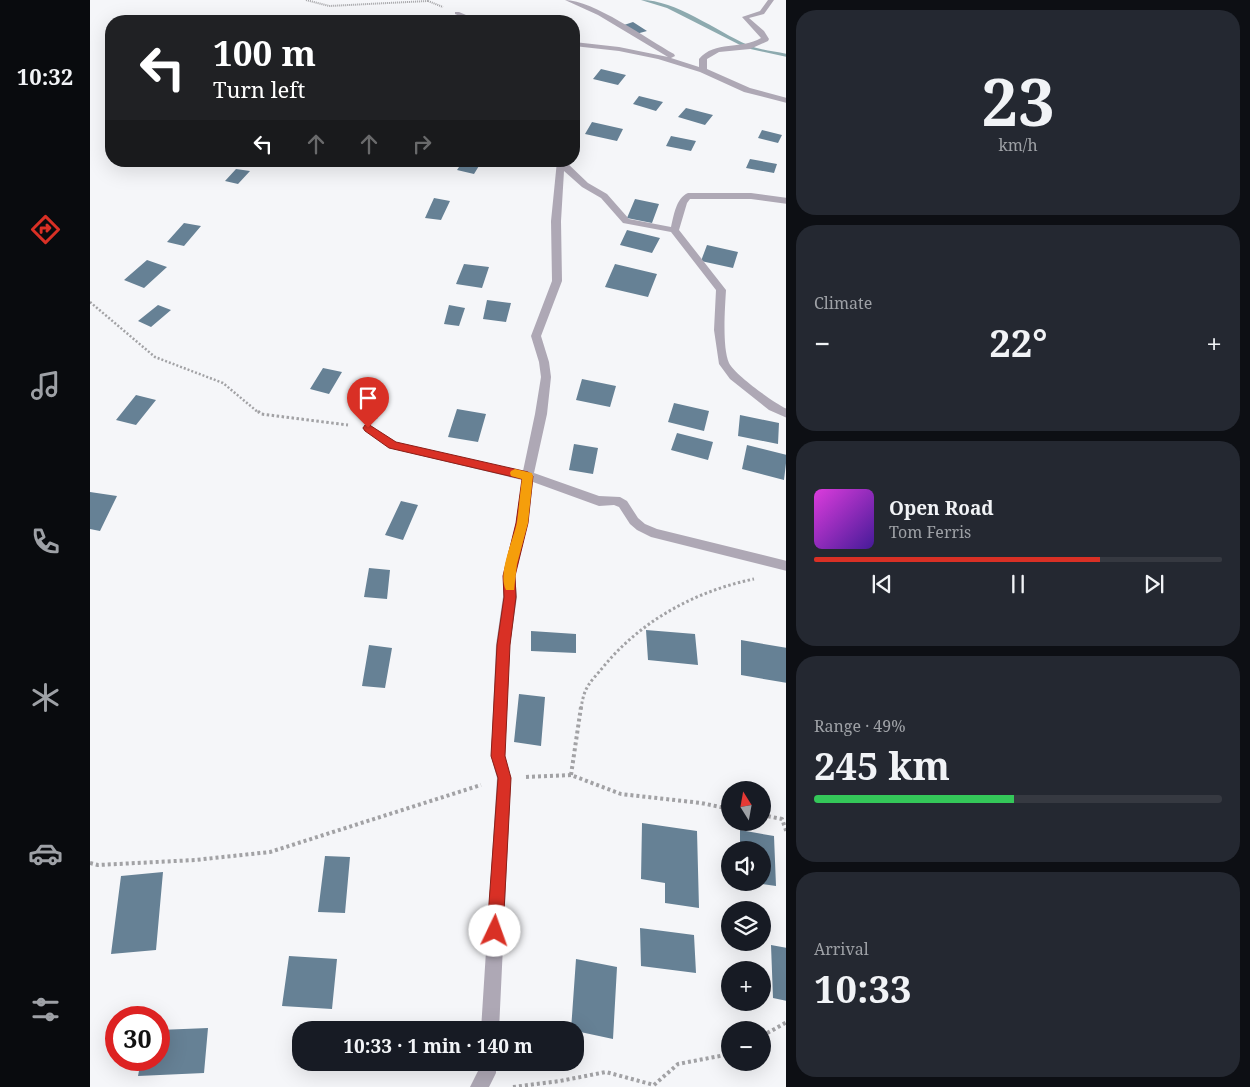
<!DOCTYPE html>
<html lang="en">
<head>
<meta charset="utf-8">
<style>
	:root { --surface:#171b24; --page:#242831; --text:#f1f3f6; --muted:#9ea1a6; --line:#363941; --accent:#d93025 }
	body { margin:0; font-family:"Noto Serif",serif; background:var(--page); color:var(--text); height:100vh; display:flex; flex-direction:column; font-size:19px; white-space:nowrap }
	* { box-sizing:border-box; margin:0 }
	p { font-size:16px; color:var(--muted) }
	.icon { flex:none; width:28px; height:28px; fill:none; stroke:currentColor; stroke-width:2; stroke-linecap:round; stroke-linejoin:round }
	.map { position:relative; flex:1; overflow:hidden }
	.panel { display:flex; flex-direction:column; gap:10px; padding:10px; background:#0d0f14; width:464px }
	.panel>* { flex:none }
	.top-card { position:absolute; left:15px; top:15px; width:475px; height:152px; border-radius:20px; box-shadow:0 5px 20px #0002; background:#202124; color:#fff; overflow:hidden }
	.needle { width:32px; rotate:349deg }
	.tools { position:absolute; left:631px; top:781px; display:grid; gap:10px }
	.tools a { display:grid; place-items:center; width:50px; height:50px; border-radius:50%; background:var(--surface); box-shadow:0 5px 20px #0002; font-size:25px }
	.speed { position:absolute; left:15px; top:1006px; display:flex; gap:10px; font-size:25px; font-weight:700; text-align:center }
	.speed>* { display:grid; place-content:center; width:65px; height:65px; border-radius:50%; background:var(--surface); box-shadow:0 5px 20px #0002; line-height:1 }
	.speed .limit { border:8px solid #d22; background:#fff; color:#111 }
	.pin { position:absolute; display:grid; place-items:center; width:42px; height:42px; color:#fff; margin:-51px -21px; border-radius:50% 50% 50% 0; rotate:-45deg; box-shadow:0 0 5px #0007 }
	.pin .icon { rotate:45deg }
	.me { position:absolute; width:55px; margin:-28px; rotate:3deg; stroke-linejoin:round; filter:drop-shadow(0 0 4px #0008) }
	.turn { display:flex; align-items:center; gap:18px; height:105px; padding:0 25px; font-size:22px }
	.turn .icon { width:65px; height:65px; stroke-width:2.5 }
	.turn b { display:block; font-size:35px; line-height:42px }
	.lanes { display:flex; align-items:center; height:48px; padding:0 25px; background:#0003; justify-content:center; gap:25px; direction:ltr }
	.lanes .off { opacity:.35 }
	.big { font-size:38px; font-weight:700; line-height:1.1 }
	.panel .card { flex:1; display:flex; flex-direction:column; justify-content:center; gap:8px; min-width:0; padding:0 18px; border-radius:20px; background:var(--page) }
	.panel .dial { align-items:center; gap:0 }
	.dial b { font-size:65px; line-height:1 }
	.song { display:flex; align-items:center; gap:15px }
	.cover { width:60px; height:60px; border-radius:8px; background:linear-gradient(135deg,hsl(300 70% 55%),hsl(260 70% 35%)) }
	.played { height:5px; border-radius:2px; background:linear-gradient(90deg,var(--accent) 70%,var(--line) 70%) }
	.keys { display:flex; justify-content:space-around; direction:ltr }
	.heat { display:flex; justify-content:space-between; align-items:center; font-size:28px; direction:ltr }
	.charge { height:8px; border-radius:4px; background:linear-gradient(90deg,#34c759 49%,var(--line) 0) }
	.trip { position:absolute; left:202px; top:1021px; width:292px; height:50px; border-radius:20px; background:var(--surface); box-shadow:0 5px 20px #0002; font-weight:700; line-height:50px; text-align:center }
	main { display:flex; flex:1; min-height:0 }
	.dock { display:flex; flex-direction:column; width:90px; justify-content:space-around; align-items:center; background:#090b0e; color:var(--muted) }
	.dock .icon { width:35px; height:35px }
	.dock .on { color:var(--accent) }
	.dock b { font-size:22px; color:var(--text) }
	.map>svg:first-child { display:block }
</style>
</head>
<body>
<main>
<nav class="dock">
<b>10:32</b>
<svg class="icon on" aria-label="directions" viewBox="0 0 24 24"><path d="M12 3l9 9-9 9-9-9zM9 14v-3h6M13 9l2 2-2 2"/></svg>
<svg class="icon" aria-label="music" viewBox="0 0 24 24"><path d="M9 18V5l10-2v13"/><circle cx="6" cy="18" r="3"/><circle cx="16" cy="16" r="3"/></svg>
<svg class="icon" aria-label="phone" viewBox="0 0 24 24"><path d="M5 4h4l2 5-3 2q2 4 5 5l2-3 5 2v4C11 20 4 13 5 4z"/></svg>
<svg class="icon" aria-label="climate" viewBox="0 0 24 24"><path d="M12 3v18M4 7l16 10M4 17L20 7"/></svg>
<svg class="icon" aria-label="car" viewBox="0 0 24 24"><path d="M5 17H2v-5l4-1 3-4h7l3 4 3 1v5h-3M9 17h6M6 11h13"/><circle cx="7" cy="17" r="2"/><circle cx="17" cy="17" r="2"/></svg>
<svg class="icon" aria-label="filters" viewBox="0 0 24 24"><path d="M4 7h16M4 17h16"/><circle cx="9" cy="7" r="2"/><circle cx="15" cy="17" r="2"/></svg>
</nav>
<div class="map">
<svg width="697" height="1087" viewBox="0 0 697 1087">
	<rect width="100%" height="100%" fill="#f5f6f9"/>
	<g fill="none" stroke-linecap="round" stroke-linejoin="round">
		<path fill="#8daaaf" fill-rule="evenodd" d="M551,0C586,0 626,31 658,45C670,50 684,51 697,54V57L656,48L577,8Z"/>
	</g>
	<path fill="#668195" d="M543,22L557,31L546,34L531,26Z
		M511,69L536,75L528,85L503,79Z
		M549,96L573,102L566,111L543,104Z
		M596,108L623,115L615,125L588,117Z
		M502,122L533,129L527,141L495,134Z
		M672,130L692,135L688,143L668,138Z
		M581,136L606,141L601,151L576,146Z
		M660,159L687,164L684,173L656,168Z
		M373,161H392L384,174L367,170Z
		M146,169L160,171L148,184L135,181Z
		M344,198L360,201L351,220L335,218Z
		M545,199L569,204L562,223L537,218Z
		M94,223L111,226L94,246L77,242Z
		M537,230L570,238L562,253L530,245Z
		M617,245L648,252L643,268L611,261Z
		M57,260L77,267L54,288L34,280Z
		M374,264L399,267L392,288L366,284Z
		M525,264L567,274L558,297L515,287Z
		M397,300L421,303L416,322L393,319Z
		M68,305L81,310L61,327L48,321Z
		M359,305L375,308L369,326L354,324Z
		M233,368L252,372L239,394L220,389Z
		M492,379L526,386L520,407L486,400Z
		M281,391L298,395L287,419L270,415Z
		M46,395L66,400L46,425L26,420Z
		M584,403L619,411L614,431L578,422Z
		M367,409L396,414L388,442L358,437Z
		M650,415L689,423L688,444L648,436Z
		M587,433L623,442L618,460L581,450Z
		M484,444L508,448L503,474L479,470Z
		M657,445L697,455L694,480L652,469Z
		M0,492L27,496L10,531L0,529Z
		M311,501L328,505L313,540L295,535Z
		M279,568L300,570L297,599L274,597Z
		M556,630L605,634L608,665L558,660Z
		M441,631L486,634V653L441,651Z
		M651,640L697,648V683L651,675Z
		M279,645L302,648L295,688L272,686Z
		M429,694L455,697L451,746L424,742Z
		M552,823L607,831L609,908L575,903V883L551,879Z
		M650,830L684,836L686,886L672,884V850H650Z
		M235,856L260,857L255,913L228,912Z
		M73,872L66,950L21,954L31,876Z
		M550,928L604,935L606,973L551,966Z
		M681,945L697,948V1001L683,998Z
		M199,956L247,959L242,1009L192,1006Z
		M486,959L527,967L523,1039L481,1030Z
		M118,1028L114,1073L48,1076L51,1060H69V1030Z"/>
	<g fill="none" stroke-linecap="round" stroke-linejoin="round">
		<path stroke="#a2a2a5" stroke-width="2" stroke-dasharray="1 1" stroke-linecap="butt" d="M216,0L239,6L338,1
			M338,1L353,7"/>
		<path stroke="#a2a2a5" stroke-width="2.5" stroke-dasharray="2 2" stroke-linecap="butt" d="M0,302L65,357L133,383L169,413"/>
		<path stroke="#a2a2a5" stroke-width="3" stroke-dasharray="2.5 2.5" stroke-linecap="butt" d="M168,411L171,414L258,425
			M491,709C494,686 500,683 514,666C552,620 606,591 664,579"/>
		<path stroke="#a2a2a5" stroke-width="4" stroke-dasharray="3 3" stroke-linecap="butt" d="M481,775L491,707
			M436,777L481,775L531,794L611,803L640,809
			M672,815L692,819L697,833
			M0,863L8,865L105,860L180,852L391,785
			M672,1036L697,1022
			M423,1087L470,1081L516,1072L564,1085L588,1064L640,1054"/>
		<path fill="#aea8b5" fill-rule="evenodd" d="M475,0C503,0 557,39 584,54L585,56L581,58L609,67V59C625,40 651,50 671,38L652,17L670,11L678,0H684L674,14L659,18L674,31L679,39L678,41L660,49L629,52L617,59V69L660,88L697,98V103L654,92L610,72L568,59L529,51L484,46V42L529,47L578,57L508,15Z
			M365,12H369L390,21H381L365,14Z
			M467,161H475L498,183L517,194L539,219L581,227C584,215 586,198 598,193H661L697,198V204L661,199H600L597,203L589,230L636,290C635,308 632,347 639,363C645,375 684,403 697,409V418L679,410L640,379L629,364L624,330L626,290L581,232L533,223L511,198L492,187L474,171L471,221L472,281L451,336L459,362L461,377L457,414L444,473L509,496L530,497L537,501L548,518L555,524L567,529L697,561V571L561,537L547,530L540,524L529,507L524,505L509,506L443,482L438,523L425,575L427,597L420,645L415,756L421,778L409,1030H391L407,778L401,756L406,645L413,597V575L426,523L432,480L299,448L272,428L278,424L306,442L433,471L445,414L451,377L449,362L441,336L462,281L461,221Z
			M388,1062H406V1073L399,1087H380L388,1071Z"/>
	</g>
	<path fill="#d93025" stroke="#8d1f18" d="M278,424L306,442L438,472L443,476L438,523L425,576L426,597L420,645L415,756L421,778L413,931L410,937L405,939L400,937L397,931L408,778L401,756L407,645L414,597L413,576L426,523L432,479L299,448L275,431L273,428L275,425Z"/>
	<path fill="#f59e0b" d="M425,469L442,473L443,476L438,523L427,564L424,590H416C407,573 424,539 427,522C429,508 430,493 432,479L421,476L420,473L421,471Z"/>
</svg>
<div class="tools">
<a><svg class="needle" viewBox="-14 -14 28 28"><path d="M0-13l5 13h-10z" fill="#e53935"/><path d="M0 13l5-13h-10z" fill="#9ea1a6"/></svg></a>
<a><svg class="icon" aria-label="sound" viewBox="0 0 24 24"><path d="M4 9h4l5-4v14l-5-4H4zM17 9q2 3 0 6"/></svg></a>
<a><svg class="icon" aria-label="layers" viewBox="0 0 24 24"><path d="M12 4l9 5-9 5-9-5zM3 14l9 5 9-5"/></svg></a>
<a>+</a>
<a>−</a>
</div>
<div class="speed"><div class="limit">30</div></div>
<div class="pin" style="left:278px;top:428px;background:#d93025"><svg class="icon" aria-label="arrive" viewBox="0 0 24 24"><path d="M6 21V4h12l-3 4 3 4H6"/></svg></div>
<svg class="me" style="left:405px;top:931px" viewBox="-20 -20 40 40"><circle r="19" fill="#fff"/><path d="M0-13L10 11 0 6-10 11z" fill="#d93025"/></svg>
<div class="trip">10:33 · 1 min · 140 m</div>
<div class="top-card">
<div class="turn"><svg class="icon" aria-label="left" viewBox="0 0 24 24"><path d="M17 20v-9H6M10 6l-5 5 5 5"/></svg><div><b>100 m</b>Turn left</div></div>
<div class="lanes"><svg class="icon" aria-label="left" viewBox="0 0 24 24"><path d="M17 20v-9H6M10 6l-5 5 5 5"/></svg><svg class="icon off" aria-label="ahead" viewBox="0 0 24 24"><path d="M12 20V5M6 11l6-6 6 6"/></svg><svg class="icon off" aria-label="ahead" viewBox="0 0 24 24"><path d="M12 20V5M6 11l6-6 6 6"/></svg><svg class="icon off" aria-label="right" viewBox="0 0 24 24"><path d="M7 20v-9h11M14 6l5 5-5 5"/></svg></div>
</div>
</div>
<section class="panel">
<div class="card dial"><b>23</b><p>km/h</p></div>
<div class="card"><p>Climate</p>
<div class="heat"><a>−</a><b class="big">22°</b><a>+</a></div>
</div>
<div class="card">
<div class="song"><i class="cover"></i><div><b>Open Road</b><p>Tom Ferris</p></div></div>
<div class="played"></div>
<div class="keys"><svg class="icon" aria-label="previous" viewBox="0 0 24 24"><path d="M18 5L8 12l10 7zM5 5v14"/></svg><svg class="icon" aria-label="pause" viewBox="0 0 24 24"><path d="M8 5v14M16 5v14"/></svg><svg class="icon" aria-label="next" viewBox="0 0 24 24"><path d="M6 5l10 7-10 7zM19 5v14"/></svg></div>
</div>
<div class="card"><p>Range · 49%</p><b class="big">245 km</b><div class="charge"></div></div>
<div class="card"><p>Arrival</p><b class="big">10:33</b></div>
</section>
</main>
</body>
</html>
